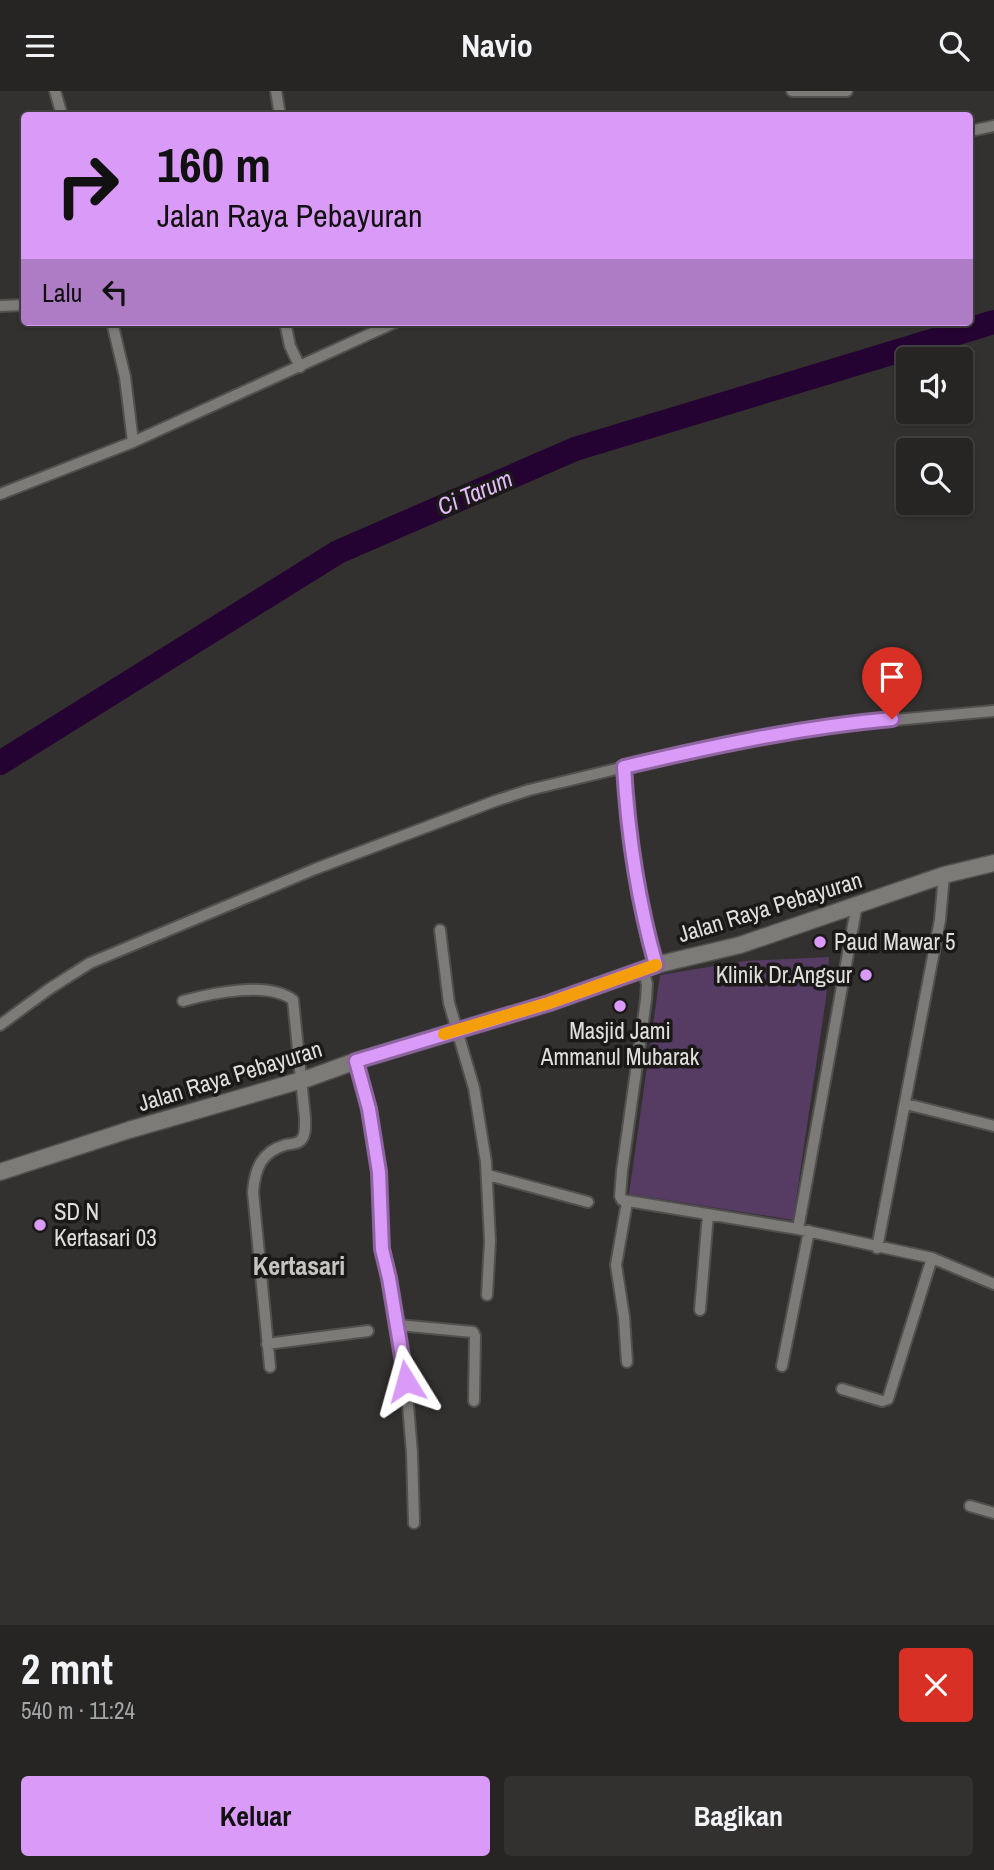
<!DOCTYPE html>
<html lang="id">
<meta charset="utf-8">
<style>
:root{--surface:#262523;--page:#323130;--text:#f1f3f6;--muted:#a4a5a6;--line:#424241;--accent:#da9af7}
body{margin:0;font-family:"Archivo Narrow",sans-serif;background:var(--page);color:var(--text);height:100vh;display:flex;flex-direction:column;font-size:26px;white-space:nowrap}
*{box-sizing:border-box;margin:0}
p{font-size:23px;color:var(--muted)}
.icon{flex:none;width:38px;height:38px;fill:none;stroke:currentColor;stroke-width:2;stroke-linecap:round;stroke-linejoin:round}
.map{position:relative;height:1534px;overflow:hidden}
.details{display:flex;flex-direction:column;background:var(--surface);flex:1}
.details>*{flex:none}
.hud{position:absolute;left:21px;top:21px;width:952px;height:214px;border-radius:7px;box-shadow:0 2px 5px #0004,0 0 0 2px var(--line);background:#da9af7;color:#111;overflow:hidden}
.fabs{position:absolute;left:896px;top:256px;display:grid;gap:14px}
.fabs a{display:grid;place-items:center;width:77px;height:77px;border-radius:7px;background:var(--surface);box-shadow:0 2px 5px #0004,0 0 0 2px var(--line);font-size:35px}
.pin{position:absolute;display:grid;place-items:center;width:60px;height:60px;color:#fff;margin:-72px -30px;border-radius:50% 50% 50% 0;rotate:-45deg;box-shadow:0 0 7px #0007}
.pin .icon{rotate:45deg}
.me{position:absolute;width:77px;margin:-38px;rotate:352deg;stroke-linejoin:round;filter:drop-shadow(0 0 5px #0008)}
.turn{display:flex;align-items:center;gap:24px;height:147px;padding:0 21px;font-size:32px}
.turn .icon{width:91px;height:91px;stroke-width:2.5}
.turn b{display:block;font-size:49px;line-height:60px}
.then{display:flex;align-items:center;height:66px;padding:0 21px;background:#0003;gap:14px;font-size:26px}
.round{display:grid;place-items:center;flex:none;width:74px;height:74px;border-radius:7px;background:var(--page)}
.head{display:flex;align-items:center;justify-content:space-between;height:119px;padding:0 21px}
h1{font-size:42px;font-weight:700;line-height:52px}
.action{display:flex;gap:14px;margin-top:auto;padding:14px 21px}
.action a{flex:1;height:80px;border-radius:7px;background:var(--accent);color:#111;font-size:28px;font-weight:700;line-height:80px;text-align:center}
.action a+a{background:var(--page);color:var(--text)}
header{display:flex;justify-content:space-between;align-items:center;height:91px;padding:0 21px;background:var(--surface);font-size:32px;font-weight:700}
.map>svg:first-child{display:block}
</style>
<header><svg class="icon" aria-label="menu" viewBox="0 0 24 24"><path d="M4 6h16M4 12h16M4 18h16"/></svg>Navio<svg class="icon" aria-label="search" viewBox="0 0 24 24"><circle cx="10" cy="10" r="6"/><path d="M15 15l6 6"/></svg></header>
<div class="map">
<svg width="994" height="1534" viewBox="0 0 994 1534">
<rect width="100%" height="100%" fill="#33312f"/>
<path fill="#563b63" d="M829 866 826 907 793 1129 629 1103 660 884 745 870Z"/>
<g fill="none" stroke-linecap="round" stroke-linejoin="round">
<path stroke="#240231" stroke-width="24" d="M0 672 338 461 575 358 994 231"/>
<g stroke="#51504f" stroke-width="14">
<path id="minor" d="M55 0 62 24
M276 0 280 24
M792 0H847
M970 40 994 35
M0 215 24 214
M112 231 125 286 133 351
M285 231 290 255 300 276
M0 403 133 351 396 231
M624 676C627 744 637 808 656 874
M440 839 449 912 474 997 486 1071 490 1150 487 1204
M643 878 647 893 646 909 622 1080 620 1105 622 1109 798 1138 932 1167 994 1193
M183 910C212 902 268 890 293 909L305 1027C305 1034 306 1044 301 1049 298 1053 290 1053 285 1054 261 1061 255 1078 253 1101L270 1276
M0 934 49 898 90 872 315 778 495 710 529 699 712 655 807 637 994 620
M356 970 369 1018 379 1081 382 1158 389 1187 406 1290 412 1362 414 1432
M906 1013 994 1035
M488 1084 588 1111
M798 1138 857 813
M877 1157 940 829 944 784
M700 1219 708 1123
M398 1234 473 1241 475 1245 474 1310
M267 1253 368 1240
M627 1271 624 1226 616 1174 627 1111
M782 1275 809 1140
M842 1298 882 1310 888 1308 932 1167
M970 1415 994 1422"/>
</g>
<g stroke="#51504f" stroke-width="19">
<path id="secondary" d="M0 1081 129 1039 309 987 356 970 549 912 656 874 740 854 944 784 994 772"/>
</g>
<use href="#minor" stroke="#7c7b78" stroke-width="10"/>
<use href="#secondary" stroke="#7c7b78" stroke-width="16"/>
</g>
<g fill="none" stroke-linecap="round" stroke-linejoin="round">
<g stroke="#8e64a1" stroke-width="18">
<path id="route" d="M406 1290 389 1187 382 1158 379 1081 369 1018 356 970 549 912 656 874C637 807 628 745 624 676 713 655 801 636 892 628"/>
</g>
<use href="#route" stroke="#da9af7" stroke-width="12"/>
<path stroke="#f59e0b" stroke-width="12" d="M444 943 549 912 656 874"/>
</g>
<g fill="#da9af7" stroke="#1a1918" stroke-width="2.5">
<circle cx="820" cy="851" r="7"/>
<circle cx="866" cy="884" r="7"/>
<circle cx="620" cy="915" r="7"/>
<circle cx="40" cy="1134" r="7"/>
</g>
<g text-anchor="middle" stroke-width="7" stroke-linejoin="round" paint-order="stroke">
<g font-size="23" fill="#e0dfde" stroke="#1a1918">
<text transform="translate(770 816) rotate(-17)" y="8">Jalan Raya Pebayuran</text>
<text transform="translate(230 985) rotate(-17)" y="8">Jalan Raya Pebayuran</text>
</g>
<g font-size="23" fill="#e0dfde" stroke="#1a1918" text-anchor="start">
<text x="834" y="859">Paud Mawar 5</text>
<text x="852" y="892" text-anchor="end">Klinik Dr.Angsur</text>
<text x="620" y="948" text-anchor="middle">Masjid Jami<tspan x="620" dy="26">Ammanul Mubarak</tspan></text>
<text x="54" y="1129">SD N<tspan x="54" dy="26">Kertasari 03</tspan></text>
</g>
<g font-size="24" font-style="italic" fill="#e5baf9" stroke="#1a1918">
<text transform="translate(475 402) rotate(-23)" y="8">Ci Tarum</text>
</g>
<g font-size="26" font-weight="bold" fill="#c5c4c1" stroke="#1a1918">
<text x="299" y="1184">Kertasari</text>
</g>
</g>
</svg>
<div class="fabs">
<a><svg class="icon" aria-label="sound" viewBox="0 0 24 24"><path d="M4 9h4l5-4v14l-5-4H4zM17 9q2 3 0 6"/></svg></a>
<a><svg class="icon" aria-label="search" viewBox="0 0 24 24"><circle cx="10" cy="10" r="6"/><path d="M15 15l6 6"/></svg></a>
</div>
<div class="pin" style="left:892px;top:628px;background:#d93025"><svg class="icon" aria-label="arrive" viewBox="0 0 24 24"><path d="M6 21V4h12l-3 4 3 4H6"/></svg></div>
<svg class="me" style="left:406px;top:1290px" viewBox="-20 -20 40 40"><path d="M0-17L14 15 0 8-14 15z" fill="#da9af7" stroke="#fff" stroke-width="4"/></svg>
<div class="hud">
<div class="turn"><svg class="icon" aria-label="right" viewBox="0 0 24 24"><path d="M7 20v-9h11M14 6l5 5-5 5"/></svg><div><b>160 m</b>Jalan Raya Pebayuran</div></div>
<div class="then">Lalu<svg class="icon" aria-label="left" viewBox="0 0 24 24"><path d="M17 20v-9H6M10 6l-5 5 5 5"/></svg></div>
</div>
</div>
<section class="details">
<div class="head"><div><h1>2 mnt</h1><p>540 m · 11:24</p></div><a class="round" style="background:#d93025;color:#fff"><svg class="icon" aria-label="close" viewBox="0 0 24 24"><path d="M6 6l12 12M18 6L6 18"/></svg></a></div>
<div class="action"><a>Keluar</a><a>Bagikan</a></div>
</section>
